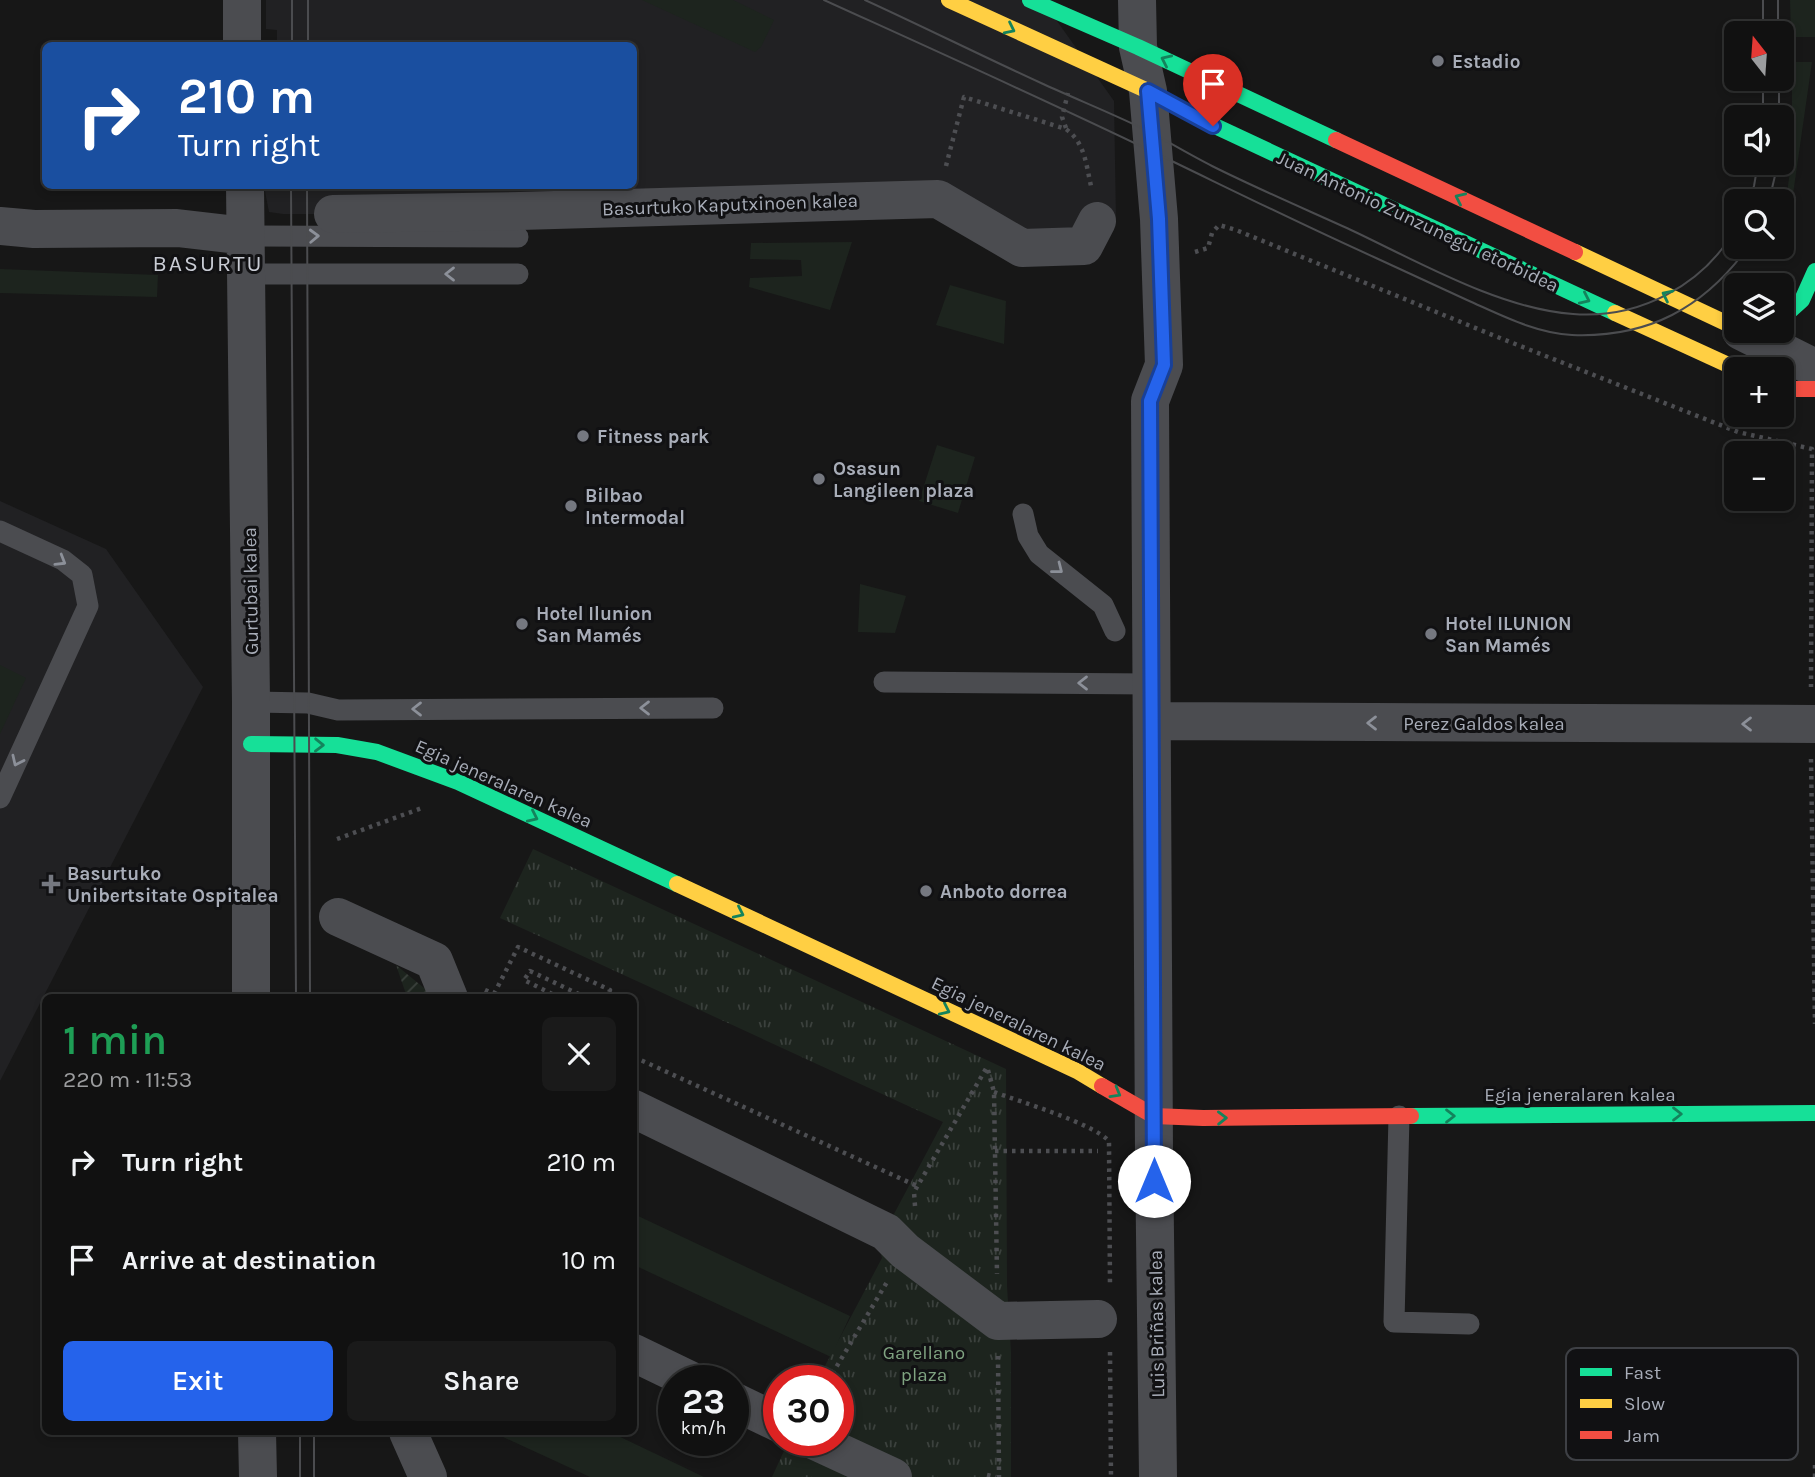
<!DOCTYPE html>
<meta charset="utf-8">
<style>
:root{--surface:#111;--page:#1a1a1a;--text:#f1f3f6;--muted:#9c9d9f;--line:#303131;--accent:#2563eb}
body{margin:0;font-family:Karla,sans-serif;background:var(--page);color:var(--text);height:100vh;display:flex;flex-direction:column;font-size:26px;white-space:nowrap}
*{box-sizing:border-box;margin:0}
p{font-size:23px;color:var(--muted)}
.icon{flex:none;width:38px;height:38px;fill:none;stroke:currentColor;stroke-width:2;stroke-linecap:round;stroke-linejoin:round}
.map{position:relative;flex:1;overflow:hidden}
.drawer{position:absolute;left:42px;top:994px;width:595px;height:441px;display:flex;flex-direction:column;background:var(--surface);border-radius:10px;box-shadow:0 4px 10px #0003,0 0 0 2px var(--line)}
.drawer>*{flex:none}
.hud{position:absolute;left:42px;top:42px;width:595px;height:147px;border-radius:10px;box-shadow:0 4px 10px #0003,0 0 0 2px var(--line);background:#1a4fa0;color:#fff;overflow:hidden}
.needle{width:46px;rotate:343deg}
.controls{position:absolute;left:1724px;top:21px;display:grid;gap:14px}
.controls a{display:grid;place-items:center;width:70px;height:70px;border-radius:10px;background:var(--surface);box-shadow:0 4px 10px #0003,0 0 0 2px var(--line);font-size:35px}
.speed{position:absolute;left:658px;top:1365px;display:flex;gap:14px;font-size:35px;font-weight:700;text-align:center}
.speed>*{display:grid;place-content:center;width:91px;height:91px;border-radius:50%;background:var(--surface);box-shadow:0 4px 10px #0003,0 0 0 2px var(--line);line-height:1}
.speed small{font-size:18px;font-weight:400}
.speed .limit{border:10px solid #d22;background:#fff;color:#111}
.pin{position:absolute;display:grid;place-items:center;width:60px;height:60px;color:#fff;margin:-72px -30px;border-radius:50% 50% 50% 0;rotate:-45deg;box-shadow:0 0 7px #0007}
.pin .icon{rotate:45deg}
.me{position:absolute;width:77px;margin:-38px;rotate:0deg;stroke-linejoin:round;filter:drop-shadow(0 0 5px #0008)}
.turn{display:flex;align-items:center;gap:24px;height:147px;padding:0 21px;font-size:32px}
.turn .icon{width:91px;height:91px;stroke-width:2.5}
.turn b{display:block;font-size:49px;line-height:60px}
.round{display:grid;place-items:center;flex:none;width:74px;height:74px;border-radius:10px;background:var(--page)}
.headline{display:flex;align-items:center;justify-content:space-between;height:119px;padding:0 21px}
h1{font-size:42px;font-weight:600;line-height:52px;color:#1e9e55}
.cta{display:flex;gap:14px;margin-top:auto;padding:14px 21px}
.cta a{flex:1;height:80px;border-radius:10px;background:var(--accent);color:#fff;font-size:28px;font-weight:600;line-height:80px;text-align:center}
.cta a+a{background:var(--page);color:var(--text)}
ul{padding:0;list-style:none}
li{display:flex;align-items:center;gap:21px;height:98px;padding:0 21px}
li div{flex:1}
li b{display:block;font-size:26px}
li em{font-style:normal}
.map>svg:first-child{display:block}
</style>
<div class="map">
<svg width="1815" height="1477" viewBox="0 0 1815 1477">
<defs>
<pattern id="park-tufts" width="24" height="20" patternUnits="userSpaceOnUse" patternTransform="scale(1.75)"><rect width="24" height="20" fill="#1d241e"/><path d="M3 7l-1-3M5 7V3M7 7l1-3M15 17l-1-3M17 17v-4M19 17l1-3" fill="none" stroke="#3b413d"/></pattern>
<pattern id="garden-furrows" width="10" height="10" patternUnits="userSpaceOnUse" patternTransform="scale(1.75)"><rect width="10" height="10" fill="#1d241e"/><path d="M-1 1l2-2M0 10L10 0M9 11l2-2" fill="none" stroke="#3b413d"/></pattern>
</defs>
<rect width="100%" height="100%" fill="#171717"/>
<path fill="#212123" d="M266 0H1042L1114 101 1116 220 1084 246 963 214H283L269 212 264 186H634V46L277 45V30L266 29Z
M0 501 106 549 203 687 0 1081Z"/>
<path fill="#1d241e" d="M642 0H733L774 20 761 47 755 52Z
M1790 0H1815V37H1791Z
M1792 62H1812L1784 257H1756L1762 247H1782V209L1786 201 1792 155Z
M852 242 830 310 749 287 750 278 802 276 801 260 750 259 751 243Z
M0 269 158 275 157 297 0 293Z
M950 285 1006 301 1004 344 936 325Z
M937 445 975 457 958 513 919 501Z
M860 584 906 596 895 633 858 632Z
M0 665 26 678 0 734Z
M634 1214 850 1316 831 1357 634 1265Z
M492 1432H610L704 1477H590Z"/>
<path fill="url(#park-tufts)" d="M533 849 1006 1069 1007 1286 1011 1353V1477H772L789 1440H838V1381H817L882 1258 878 1244 943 1122 500 918Z"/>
<path fill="url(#garden-furrows)" d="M396 965 435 997H407Z"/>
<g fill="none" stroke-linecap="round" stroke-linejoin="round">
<path stroke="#4d4e52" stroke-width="4.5" stroke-dasharray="3.5 5" stroke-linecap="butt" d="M1066 128 1062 117 1068 93
M946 166 964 97 1066 129C1085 143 1086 164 1091 186
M1195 252 1208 248 1212 233 1219 225 1236 230 1495 336 1738 432 1812 449 1811 687
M1811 759 1815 1024
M337 839 422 808
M485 990 503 998
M494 994 518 947 610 990 607 998
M560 998 524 980 530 971 587 998
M634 1057 917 1186
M988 1070 994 1092 997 1274
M994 1092C1021 1102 1092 1123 1109 1141L1110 1287
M995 1151H1098
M915 1206 914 1192 987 1067
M1110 1352 1111 1477
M998 1356 999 1477
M828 1381 887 1282
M987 1475 996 1477
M1815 1477V1465"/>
<path stroke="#4b4c50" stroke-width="21" d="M246 236 518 237
M246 274H518
M1023 514 1028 536 1039 554 1103 605 1115 631
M0 531 63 560 82 575 88 606 0 798
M884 682 1152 684
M251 702 308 703 338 710 713 708
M1399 1116 1394 1322 1469 1324"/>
<path stroke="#4b4c50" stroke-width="38" d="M242 0V46
M1137 0 1138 47 1148 91 1159 219 1164 365 1150 401 1154 1153 1158 1477
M245 186 251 702V998
M333 214 520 211 938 199 1022 248 1084 246 1097 221
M0 226 34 229 177 228 246 236
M1741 331 1815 368
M1153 721 1815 724
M338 917 434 961 449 998
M634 1109 886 1232 905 1251 998 1321 1098 1319
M634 1353 692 1381
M733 1401 779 1423
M257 1432 258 1477
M408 1432 428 1477
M813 1440 893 1477"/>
<path stroke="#16e098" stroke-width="16" d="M1030 0 1138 47 1336 140
M1200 119 1615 313
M1782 318 1802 300 1815 271
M251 744 337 745 377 752 458 782 677 884
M1411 1116 1815 1113"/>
<path stroke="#ffcf43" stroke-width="16" d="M949 0 1148 91 1200 119
M1575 252 1728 324 1736 325
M1615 313 1737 369
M677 884 1077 1071 1102 1086"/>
<path stroke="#f24e42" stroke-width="16" d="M1336 140 1575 252
M1782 385 1792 389H1815
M1102 1086 1154 1116 1203 1118 1411 1116"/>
<path stroke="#4b4c4f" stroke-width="2" d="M824 0C934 50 1043 99 1151 151 1226 187 1300 224 1376 258 1406 272 1437 286 1467 300 1501 315 1535 333 1572 335 1648 338 1704 308 1748 247
M865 0C924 27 982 56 1041 83 1078 100 1116 115 1152 133 1172 144 1192 156 1212 166 1258 189 1305 209 1351 230 1417 261 1500 309 1573 314 1639 319 1703 286 1736 228
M1763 0V33
M1778 0V33
M292 46V0
M308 46V0
M1779 79V117
M1763 117V79
M291 186 296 998
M307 186 310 998
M1748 201 1754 186 1758 163
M1769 201 1778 163
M300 1432V1477
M314 1432V1477"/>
</g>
<defs><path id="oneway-chevron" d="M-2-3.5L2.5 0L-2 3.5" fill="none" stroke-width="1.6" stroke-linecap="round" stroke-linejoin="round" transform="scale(1.75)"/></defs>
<g stroke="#14835c">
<use href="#oneway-chevron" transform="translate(1010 29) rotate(26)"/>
<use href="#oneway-chevron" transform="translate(1166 60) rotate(-155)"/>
<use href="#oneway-chevron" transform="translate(1460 198) rotate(-155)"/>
<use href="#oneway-chevron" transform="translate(1667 295) rotate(-154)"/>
<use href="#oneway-chevron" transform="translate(1585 299) rotate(25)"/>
<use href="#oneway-chevron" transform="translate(319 745) rotate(1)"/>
<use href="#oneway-chevron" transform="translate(533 817) rotate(25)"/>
<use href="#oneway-chevron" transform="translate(739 913) rotate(25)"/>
<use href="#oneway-chevron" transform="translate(945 1010) rotate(25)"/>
<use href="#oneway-chevron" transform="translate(1116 1093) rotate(30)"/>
<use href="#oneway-chevron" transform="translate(1677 1114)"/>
<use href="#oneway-chevron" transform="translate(1450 1116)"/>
<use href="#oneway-chevron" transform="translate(1222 1118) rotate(-1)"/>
</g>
<g stroke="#8c9099">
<use href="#oneway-chevron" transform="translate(314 236) rotate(-2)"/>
<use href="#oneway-chevron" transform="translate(450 274) rotate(180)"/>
<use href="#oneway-chevron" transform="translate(61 561) rotate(31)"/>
<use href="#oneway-chevron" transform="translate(1058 569) rotate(38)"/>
<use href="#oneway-chevron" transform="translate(1083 683) rotate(-180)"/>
<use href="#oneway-chevron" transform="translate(645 708) rotate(180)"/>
<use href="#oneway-chevron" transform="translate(417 709) rotate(180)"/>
<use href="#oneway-chevron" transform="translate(1372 723) rotate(-180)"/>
<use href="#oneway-chevron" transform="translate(1747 724) rotate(-180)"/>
<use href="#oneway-chevron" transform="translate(17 761) rotate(115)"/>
</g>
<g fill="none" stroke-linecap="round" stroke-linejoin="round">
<g stroke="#184099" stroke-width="18">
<path id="route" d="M1154 1181 1150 401 1164 365 1159 219 1148 91 1213 126"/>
</g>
<use href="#route" stroke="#2563eb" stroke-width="12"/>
</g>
<g fill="#757880" stroke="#111113" stroke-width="2.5">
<circle cx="1438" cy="61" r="7"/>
<circle cx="583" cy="436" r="7"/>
<circle cx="819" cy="479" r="7"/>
<circle cx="571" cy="506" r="7"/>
<circle cx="522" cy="624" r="7"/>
<circle cx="1431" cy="634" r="7"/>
<path d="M47.5 873.5h7v7h7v7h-7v7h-7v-7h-7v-7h7z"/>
<circle cx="926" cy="891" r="7"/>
</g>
<g text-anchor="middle" stroke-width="6" stroke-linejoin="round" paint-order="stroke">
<g font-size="19" font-weight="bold" fill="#a8adb8" stroke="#111113" text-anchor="start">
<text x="1452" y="68">Estadio</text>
<text x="597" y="443">Fitness park</text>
<text x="833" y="475">Osasun<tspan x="833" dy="22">Langileen plaza</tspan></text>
<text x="585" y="502">Bilbao<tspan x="585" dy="22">Intermodal</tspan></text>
<text x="536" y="620">Hotel Ilunion<tspan x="536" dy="22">San Mamés</tspan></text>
<text x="1445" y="630">Hotel ILUNION<tspan x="1445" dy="22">San Mamés</tspan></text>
<text x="67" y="880">Basurtuko<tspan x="67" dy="22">Unibertsitate Ospitalea</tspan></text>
<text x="940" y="898">Anboto dorrea</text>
</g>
<g font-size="19" fill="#a8adb8" stroke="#111113">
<text transform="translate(730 204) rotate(-2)" y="7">Basurtuko Kaputxinoen kalea</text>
<text transform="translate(1418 221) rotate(25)" y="7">Juan Antonio Zunzunegui etorbidea</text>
<text transform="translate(250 591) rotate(-91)" y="7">Gurtubai kalea</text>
<text x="1484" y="730">Perez Galdos kalea</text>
<text transform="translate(504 783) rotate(24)" y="7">Egia jeneralaren kalea</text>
<text transform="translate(1019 1023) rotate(26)" y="7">Egia jeneralaren kalea</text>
<text x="1580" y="1101">Egia jeneralaren kalea</text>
<text transform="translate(1156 1324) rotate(-91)" y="7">Luis Briñas kalea</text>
</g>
<g font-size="19" fill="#7fa381" stroke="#111113">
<text x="924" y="1359">Garellano<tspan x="924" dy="22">plaza</tspan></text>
</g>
<g font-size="23" letter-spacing="2" fill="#c9ccd4" stroke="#111113">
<text x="208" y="271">BASURTU</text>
</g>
</g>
<rect x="1566" y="1348" width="232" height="112" rx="10" fill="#111113" stroke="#3e4045" stroke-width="2"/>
<rect x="1580" y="1368" width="32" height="8" fill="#16e098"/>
<rect x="1580" y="1399" width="32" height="9" fill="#ffcf43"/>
<rect x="1580" y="1431" width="32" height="8" fill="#f24e42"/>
<g font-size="19" fill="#a8adb8">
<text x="1624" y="1379">Fast</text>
<text x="1624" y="1410">Slow</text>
<text x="1624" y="1442">Jam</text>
</g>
</svg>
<div class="controls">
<a><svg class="needle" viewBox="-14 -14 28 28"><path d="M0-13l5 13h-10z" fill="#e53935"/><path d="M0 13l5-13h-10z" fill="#9c9d9f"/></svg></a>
<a><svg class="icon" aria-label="sound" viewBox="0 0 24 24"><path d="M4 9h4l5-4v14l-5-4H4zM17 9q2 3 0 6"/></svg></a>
<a><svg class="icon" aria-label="search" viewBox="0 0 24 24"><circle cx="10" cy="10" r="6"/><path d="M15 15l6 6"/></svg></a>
<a><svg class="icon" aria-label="layers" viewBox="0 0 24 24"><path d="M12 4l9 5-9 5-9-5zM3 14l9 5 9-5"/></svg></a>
<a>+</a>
<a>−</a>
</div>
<div class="speed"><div>23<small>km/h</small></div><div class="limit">30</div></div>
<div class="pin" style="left:1213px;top:126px;background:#d93025"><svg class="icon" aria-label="arrive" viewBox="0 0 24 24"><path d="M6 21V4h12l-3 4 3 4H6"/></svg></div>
<svg class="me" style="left:1154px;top:1181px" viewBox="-20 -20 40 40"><circle r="19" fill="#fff"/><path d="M0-13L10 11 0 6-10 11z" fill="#2563eb"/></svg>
<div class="hud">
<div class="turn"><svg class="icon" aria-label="right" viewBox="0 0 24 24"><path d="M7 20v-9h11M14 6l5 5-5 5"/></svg><div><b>210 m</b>Turn right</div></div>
</div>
<section class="drawer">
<div class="headline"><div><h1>1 min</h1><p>220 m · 11:53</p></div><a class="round"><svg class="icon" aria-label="close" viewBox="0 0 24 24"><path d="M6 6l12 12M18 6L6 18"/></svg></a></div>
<ul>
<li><svg class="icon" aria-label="right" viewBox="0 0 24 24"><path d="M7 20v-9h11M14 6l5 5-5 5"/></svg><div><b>Turn right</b></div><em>210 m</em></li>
<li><svg class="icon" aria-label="arrive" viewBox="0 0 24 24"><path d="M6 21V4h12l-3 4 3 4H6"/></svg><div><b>Arrive at destination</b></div><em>10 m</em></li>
</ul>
<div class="cta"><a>Exit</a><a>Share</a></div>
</section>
</div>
